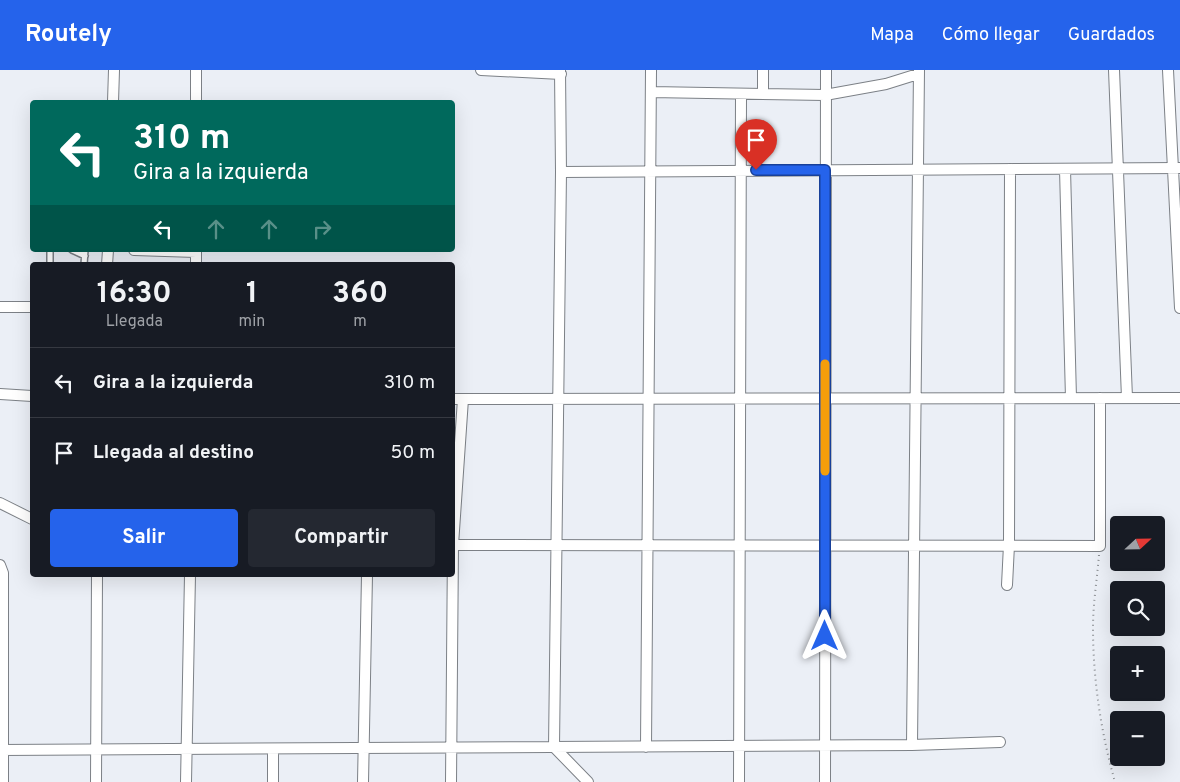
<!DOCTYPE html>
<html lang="es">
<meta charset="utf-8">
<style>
:root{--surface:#171b24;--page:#242831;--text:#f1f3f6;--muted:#9ea1a6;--line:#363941;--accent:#2563eb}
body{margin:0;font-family:Overpass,sans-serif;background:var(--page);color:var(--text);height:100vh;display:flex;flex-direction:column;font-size:19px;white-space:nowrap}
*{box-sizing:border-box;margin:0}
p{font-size:16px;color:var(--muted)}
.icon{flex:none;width:28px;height:28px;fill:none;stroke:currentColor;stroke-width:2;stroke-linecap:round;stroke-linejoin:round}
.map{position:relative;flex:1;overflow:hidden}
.drawer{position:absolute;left:30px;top:192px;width:425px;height:315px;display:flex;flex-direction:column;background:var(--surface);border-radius:5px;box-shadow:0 5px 20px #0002}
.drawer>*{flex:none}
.top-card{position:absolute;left:30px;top:30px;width:425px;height:152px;border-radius:5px;box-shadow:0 5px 20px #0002;background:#00695c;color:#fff;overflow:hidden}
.needle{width:32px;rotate:68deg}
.fabs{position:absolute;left:1110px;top:446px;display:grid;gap:10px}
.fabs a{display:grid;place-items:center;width:55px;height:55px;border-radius:5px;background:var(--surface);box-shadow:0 5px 20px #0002;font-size:25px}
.pin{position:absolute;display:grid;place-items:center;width:42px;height:42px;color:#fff;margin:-51px -21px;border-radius:50% 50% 50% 0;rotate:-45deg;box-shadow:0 0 5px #0007}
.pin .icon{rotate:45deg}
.me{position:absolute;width:55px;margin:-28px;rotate:0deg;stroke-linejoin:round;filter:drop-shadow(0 0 4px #0008)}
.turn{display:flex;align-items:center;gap:18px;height:105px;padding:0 20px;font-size:22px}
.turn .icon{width:65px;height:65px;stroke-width:2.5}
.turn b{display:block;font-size:35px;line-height:42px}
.lanes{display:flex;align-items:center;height:48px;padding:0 20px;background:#0003;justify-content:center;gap:25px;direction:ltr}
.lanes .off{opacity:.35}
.eta{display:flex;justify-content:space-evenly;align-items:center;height:85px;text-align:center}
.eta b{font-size:30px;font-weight:700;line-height:35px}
.button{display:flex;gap:10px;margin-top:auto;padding:10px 20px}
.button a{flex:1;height:58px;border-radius:5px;background:var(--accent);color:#fff;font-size:20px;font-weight:700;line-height:58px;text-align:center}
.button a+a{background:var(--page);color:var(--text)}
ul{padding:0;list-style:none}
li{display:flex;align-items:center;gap:15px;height:70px;padding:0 20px;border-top:1px solid var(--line)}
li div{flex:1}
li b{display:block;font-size:19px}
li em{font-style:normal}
header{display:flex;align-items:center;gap:30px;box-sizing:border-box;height:70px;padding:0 25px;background:var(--accent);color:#fff}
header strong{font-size:24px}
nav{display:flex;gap:28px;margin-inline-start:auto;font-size:18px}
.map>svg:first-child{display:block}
</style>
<header>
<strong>Routely</strong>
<nav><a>Mapa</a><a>Cómo llegar</a><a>Guardados</a></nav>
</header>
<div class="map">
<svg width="1180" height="712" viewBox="0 0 1180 712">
<rect width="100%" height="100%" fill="#ebeff6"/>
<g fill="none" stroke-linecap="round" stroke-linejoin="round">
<g stroke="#7c8086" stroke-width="8">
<path id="service" d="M72 180 85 186
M50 195V180
M84 195 85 180"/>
</g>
<g stroke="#7c8086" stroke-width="12">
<path id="minor" d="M196 0V32
M481 0 561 4
M560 0 561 102 554 677 588 712
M1114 0 1127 328
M1168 0 1180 238
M651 22 825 25 886 14 918 4
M763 24V0
M113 32 114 0
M1065 99 1071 328
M561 102 1180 98
M134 180 196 182
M107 195 108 180
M196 195V180
M0 237H32
M0 324 32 326
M452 329 1180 328
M0 433 32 449
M452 475 1100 476V328
M0 495 3 503V712
M1007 515 1009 475 1010 99
M912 675 919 0
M646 677 651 0
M273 679V712
M0 680 912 675 1000 672
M96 712 97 505
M186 712 190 505
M363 712 367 505
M451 712 453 475 463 329
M739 712 741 24
M825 712 826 0"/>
</g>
<path stroke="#8a8d91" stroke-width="2" stroke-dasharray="1 4" stroke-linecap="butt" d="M1099 485C1097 509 1093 534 1093 558 1093 609 1101 663 1115 712"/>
<use href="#service" stroke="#fff" stroke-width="5"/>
<use href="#minor" stroke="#fff" stroke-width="10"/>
</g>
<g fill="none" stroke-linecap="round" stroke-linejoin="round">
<g stroke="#184099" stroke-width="12">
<path id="route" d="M756 100H825V566"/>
</g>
<use href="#route" stroke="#2563eb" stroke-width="9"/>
<path stroke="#f59e0b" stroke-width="9" d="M825 294V401"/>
</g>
</svg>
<div class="fabs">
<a><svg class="needle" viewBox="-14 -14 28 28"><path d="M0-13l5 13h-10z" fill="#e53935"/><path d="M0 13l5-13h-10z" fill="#9ea1a6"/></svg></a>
<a><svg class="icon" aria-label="search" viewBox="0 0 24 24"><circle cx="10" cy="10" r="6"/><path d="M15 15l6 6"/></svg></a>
<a>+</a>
<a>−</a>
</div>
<div class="pin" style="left:756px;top:100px;background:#d93025"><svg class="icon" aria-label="arrive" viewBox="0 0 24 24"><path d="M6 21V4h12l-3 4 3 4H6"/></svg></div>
<svg class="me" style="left:825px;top:566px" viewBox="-20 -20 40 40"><path d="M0-17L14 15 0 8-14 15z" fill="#2563eb" stroke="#fff" stroke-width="4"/></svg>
<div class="top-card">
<div class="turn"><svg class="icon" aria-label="left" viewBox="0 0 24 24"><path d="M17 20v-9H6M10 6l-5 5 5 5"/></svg><div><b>310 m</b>Gira a la izquierda</div></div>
<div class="lanes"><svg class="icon" aria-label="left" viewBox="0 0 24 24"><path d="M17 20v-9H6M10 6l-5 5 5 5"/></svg><svg class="icon off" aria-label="ahead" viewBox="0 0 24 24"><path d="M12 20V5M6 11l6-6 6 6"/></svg><svg class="icon off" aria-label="ahead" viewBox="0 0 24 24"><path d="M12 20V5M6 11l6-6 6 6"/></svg><svg class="icon off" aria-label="right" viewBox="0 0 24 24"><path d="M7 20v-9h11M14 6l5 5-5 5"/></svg></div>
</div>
<section class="drawer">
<div class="eta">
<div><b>16:30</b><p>Llegada</p></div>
<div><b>1</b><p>min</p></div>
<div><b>360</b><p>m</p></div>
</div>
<ul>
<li><svg class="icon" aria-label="left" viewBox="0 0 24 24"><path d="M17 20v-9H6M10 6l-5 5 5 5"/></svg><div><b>Gira a la izquierda</b></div><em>310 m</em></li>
<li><svg class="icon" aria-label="arrive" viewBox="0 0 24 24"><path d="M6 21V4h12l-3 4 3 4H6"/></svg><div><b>Llegada al destino</b></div><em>50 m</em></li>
</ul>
<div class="button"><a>Salir</a><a>Compartir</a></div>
</section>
</div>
